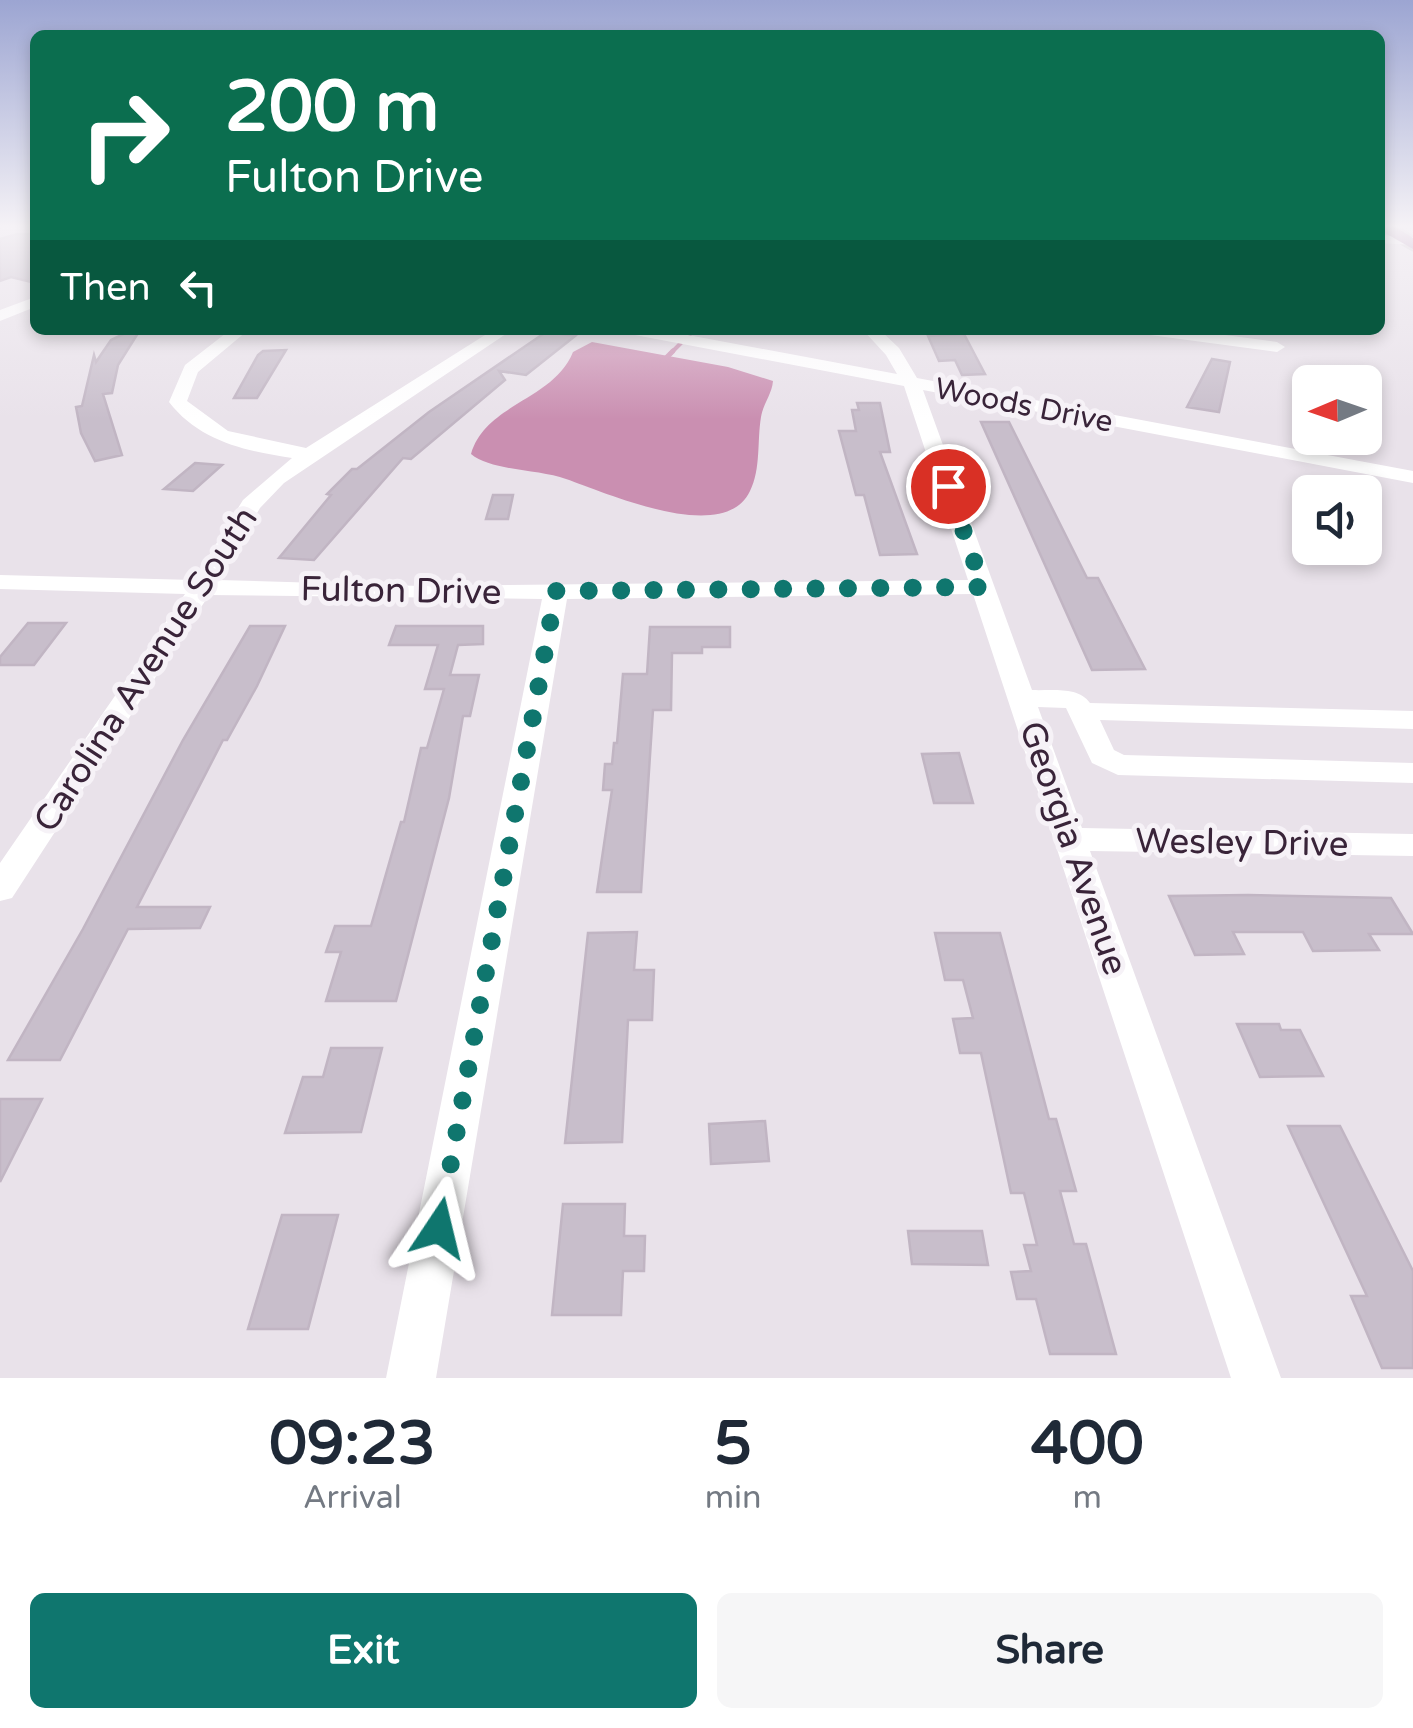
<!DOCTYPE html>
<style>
:root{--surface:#fff;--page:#f6f6f7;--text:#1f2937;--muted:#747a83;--accent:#0f766e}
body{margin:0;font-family:"Varela Round",sans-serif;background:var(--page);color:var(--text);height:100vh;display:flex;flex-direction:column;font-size:38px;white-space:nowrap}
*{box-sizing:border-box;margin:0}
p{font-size:32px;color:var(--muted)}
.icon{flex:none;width:55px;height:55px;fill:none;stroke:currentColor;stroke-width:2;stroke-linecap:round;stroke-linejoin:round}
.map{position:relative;height:1378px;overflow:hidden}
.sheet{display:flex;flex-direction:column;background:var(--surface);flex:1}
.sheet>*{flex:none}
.guide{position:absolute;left:30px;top:30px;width:1355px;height:305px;border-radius:15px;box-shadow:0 5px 15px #0003;background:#0b6e4f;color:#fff;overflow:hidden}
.needle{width:65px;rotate:268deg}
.buttons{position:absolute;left:1292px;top:365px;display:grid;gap:20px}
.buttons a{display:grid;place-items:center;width:90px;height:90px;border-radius:15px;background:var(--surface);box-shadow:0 5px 15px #0003;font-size:50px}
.pin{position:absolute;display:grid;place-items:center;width:85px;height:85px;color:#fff;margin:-42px;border:5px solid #fff;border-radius:50%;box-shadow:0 2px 10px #0007}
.me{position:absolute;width:110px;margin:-55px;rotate:10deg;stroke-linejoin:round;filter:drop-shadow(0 0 8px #0008)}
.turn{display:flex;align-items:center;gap:35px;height:210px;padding:0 30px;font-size:45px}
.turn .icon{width:130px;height:130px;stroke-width:2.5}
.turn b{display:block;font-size:70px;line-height:85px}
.then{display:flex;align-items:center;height:95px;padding:0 30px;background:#0003;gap:20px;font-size:38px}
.eta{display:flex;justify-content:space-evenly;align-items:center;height:170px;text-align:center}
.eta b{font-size:60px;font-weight:700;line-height:70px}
.button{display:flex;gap:20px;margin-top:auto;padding:20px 30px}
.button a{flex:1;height:115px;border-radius:15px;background:var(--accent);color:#fff;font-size:40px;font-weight:700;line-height:115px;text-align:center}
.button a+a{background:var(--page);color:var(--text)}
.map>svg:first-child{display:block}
</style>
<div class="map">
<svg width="1413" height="1378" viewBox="0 0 1413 1378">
<rect width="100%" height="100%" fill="#e9e2ea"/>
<path fill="#ca8fb1" d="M592 342 728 367 773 381C772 394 763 404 761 417 757 441 761 469 750 491 724 546 607 493 566 479 539 469 491 471 471 454 486 403 554 400 573 352Z"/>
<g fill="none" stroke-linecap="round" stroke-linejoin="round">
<path stroke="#ca8fb1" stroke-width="4" d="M670 354 694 330"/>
<path stroke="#ca8fb1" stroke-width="5" d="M663 361 673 351"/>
</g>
<path fill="#c8becb" stroke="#c1b5c3" stroke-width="2.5" d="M17 234H35V283L11 277 0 281V239Z
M132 330H140L118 365 112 393 103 394 122 455 95 461 81 433 76 407 82 406 94 355 96 362 111 340Z
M546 332 575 336 526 375 499 371 505 380 411 459 403 458 314 560 279 558 331 495 327 494 352 469H357L429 412Z
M964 334 985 374 962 375 955 360 939 361 928 336Z
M286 350 257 398H234L258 355 263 351Z
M1212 359 1230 362 1219 412 1187 407Z
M857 403H880L890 452H880L917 554 880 555 864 495H856L839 431H856L852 410H859Z
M981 422H1009L1087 578H1098L1145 669 1092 670Z
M195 463 222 465 193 491 164 489Z
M493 495H513L508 519H486Z
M28 623H66L34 665H0V657Z
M250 626H285L257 686 227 740H223L137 907H210L200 928 128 929 60 1060H8L83 929 183 740Z
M396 626H483V644L458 645 450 675H479L470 716H463L449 798 396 1001H326L341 952H326L335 926H371L401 822H404L421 748H427L444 689H425L438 645H389Z
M650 627H730V647H702V653H672L671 710H653L641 892H597L612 790H603L605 764H612L614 743H617L623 674H647Z
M959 753 973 803H934L922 754Z
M1248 895 1391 898 1413 934H1369L1379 950 1313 951 1303 932H1233L1244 954 1195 955 1169 896Z
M637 932 634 970H654L652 1020H628L622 1142 565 1143 588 933Z
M935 933H1000L1049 1119H1056L1076 1191H1060L1074 1244H1086L1116 1354H1050L1036 1299H1017L1011 1272 1031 1271 1024 1245H1037L1024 1193H1011L981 1053H960L953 1019 973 1018 963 980H945Z
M1237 1024H1279L1281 1030H1300L1323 1076 1260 1077Z
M331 1048H382L361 1132 285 1133 303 1077H323Z
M0 1099H42L0 1182Z
M765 1121 769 1161 711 1164 709 1124Z
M1288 1126H1340L1413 1271V1368H1382L1351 1296H1367Z
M563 1204H625L624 1236H645L644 1271H623L621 1315H552Z
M282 1215H338L308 1329H248Z
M908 1231H982L988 1265 912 1264Z"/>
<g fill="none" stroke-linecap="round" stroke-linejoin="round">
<g stroke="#c4bdc4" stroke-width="5">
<path id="major" d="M1380 226H1394L1413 238V249L1380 230Z"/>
</g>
<path fill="#fff" fill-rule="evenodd" d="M0 226H35V230H3Z
M1380 235 1413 237V245L1380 243Z
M35 297V307L0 321V310Z
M230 330 247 331 198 372 187 401 228 431 306 448 493 330H512L284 483 260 508 218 580 421 586 968 580 904 386 635 335 627 330H661L897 374 886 355 863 330H880L899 348 917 378 1413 471V483L923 390 1032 690C1051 691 1078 686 1090 703L1413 711V729L1100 720 1114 750 1124 755 1413 763V783L1118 775 1092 763 1066 708 1038 707 1082 828 1413 834V856L1090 851 1281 1378H1231L973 594 567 599 436 1378H386L542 599 209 595 12 898 0 901V863L185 594 0 589V575L194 580 243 500 292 458C245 451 199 441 169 402L185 365Z
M1142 330H1187L1277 342 1285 347 1277 352 1150 335Z"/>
<use href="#major" fill="#9b6b9b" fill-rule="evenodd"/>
</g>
<linearGradient id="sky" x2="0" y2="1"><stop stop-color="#9ca5d2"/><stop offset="0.54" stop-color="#f5f2f6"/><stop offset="1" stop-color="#f5f2f6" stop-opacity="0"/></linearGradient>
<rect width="1413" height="419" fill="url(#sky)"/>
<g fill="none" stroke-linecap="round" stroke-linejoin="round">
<path stroke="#0f766e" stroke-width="18" stroke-dasharray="0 32.4" d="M439 1228 556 591 983 587 948 486"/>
</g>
<g text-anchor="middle" stroke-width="10" stroke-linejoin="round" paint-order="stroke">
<g font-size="30" fill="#392439" stroke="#f6f2f7">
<text transform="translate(1024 405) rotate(11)" y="10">Woods Drive</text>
</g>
<g font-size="35" fill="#392439" stroke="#f6f2f7">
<text transform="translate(401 590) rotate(1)" y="12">Fulton Drive</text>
<text transform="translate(145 669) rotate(-57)" y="12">Carolina Avenue South</text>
<text transform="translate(1242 842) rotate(1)" y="12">Wesley Drive</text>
<text transform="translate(1074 848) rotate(71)" y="12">Georgia Avenue</text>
</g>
</g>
</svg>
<div class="buttons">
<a><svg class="needle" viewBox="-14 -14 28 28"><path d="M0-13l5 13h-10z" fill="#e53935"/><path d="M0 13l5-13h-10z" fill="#747a83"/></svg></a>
<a><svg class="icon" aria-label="sound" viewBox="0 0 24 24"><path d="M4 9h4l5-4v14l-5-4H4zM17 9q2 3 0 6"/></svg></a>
</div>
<div class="pin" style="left:948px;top:486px;background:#d93025"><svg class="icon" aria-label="arrive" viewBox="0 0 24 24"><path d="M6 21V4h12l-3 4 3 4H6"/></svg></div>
<svg class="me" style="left:439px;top:1228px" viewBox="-20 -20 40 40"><path d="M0-17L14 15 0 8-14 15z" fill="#0f766e" stroke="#fff" stroke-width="4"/></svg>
<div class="guide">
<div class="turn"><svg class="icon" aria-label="right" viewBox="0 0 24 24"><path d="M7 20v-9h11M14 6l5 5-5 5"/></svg><div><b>200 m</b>Fulton Drive</div></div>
<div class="then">Then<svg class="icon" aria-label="left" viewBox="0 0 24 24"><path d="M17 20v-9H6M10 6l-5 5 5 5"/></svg></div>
</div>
</div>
<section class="sheet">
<div class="eta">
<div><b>09:23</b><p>Arrival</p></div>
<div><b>5</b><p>min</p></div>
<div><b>400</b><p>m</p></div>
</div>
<div class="button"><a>Exit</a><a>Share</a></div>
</section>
